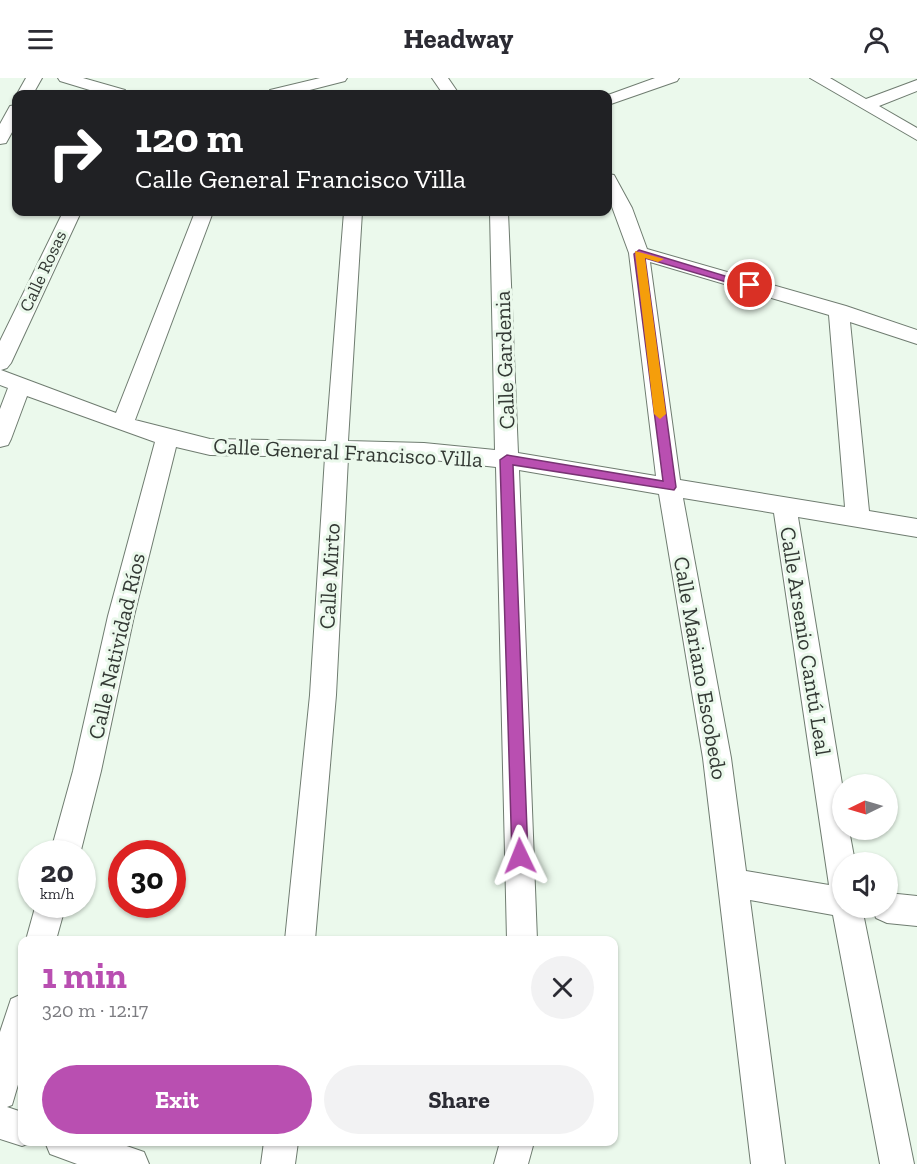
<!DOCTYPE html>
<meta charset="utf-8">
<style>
:root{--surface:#fff;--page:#f2f2f3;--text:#2b2b33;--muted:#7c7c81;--accent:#b94fb1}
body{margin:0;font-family:"Zilla Slab",serif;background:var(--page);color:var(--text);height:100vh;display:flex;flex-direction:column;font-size:22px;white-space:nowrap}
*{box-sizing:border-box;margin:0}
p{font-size:20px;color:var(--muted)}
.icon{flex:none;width:33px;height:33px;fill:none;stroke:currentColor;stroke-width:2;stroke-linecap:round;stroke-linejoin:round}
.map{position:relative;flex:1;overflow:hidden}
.sheet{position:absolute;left:18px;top:858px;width:600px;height:210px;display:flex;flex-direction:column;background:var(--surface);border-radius:12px;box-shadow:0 2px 4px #0004}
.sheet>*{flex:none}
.hud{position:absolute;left:12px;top:12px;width:600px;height:126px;border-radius:12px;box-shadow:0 2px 4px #0004;background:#202124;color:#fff;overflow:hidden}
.needle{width:39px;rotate:265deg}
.fabs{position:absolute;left:832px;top:696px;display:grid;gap:12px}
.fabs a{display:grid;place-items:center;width:66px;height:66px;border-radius:50%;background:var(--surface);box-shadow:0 2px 4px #0004;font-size:30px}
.speed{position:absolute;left:18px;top:762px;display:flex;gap:12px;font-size:30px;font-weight:700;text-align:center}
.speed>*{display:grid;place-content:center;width:78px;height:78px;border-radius:50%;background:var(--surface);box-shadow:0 2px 4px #0004;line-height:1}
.speed small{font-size:15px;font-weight:400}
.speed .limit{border:9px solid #d22;background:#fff;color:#111}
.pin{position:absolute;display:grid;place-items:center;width:51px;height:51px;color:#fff;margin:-26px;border:3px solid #fff;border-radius:50%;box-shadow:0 2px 6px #0007}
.me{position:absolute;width:66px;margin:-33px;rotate:358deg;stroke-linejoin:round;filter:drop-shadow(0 0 4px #0008)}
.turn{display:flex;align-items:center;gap:21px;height:126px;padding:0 24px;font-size:27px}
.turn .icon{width:78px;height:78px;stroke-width:2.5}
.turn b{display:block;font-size:42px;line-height:51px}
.round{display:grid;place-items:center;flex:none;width:63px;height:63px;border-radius:32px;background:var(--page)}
.summary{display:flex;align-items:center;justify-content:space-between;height:102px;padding:0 24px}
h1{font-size:36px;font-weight:700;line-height:45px;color:var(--accent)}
.button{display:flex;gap:12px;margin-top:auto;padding:12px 24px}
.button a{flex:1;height:69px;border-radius:36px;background:var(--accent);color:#fff;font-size:24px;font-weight:700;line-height:69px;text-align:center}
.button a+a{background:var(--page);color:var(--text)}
header{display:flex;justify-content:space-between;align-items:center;height:78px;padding:0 24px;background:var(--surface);font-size:27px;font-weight:700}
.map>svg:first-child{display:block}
</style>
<header><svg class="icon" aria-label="menu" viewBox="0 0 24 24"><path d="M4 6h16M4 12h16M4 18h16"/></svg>Headway<svg class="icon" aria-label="person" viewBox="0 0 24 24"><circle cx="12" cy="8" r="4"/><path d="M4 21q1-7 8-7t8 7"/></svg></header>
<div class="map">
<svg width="917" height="1086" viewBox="0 0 917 1086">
<rect width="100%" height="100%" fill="#ebf9ec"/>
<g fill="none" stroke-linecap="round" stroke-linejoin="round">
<g stroke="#6f7c70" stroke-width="2">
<path id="minor" d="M26 0H42L33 16H17Z
M58 0H83L125 12 127 16H103L60 3Z
M320 0H347L345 3 294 16H268L270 12Z
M432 0H448L459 16H443Z
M655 0H679L677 3 608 27V17Z
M810 0H830L866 21 917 2V13L879 28 917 50V62Z
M16 27V47L6 65 0 66V46L10 28Z
M608 96 614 97 632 130 647 171 846 228 917 252V266L850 244 869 433 917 441V459L798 439 843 712V752H849L855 784H843V830H862L914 1086H880L833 837 750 822 785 1086H751L703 680 659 416 519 392 537 862H507L496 389 424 381 348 380 336 617 315 862H285L310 617 325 379 210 377 176 369 134 538 101 693 80 776H50L73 693 108 538 155 364 27 318 11 361 8 367 0 369V331L8 310 0 307V263L63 134H81L11 285 7 290 1 292 116 335 195 134H213L135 342 210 361 326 363 344 134H362L348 363 424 365 495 372 490 134H508L518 375 656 398 629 175 608 118ZM650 184 829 237 845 429 680 402ZM683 420 774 435 829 807 746 793 731 680Z
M888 815 917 818V848L887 845 876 840 872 830H888Z
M36 826H66L56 862H26Z
M22 916V993L12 1027 7 1029 22 1034V1064H33L22 1068 0 1061V954L11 921Z
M45 1064H115L144 1074 149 1086H77L50 1076Z
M264 1064H298L295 1086H261Z
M500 1064H534L528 1086H494Z"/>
</g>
<use href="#minor" fill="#fff" fill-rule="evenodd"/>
</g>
<path fill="#b94fb1" stroke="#783373" stroke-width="1.5" d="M639 172 755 207 750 211 645 180 676 409 674 412 513 387 528 778 525 784 520 786 514 784 512 778 500 382 507 377 663 403 634 176Z"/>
<path fill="#f59e0b" d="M635 173 664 181 658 184 645 180 666 336 660 341 654 336Z"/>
<g text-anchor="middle" stroke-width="6" stroke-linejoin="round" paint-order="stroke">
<g font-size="18" fill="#333934" stroke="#ebf9ec">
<text transform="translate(43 193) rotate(-65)" y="6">Calle Rosas</text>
</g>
<g font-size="22" fill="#333934" stroke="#ebf9ec">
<text transform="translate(504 282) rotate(-92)" y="8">Calle Gardenia</text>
<text transform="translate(348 374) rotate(3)" y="8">Calle General Francisco Villa</text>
<text transform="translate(329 498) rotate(-87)" y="8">Calle Mirto</text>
<text transform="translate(806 563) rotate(81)" y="8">Calle Arsenio Cantú Leal</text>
<text transform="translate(116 568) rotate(-77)" y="8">Calle Natividad Ríos</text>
<text transform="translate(701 590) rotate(80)" y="8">Calle Mariano Escobedo</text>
</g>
</g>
</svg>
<div class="fabs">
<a><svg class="needle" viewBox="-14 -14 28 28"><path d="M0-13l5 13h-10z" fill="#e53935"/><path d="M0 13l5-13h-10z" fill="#7c7c81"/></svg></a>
<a><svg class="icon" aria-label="sound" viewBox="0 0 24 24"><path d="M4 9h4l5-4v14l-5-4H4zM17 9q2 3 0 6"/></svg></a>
</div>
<div class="speed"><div>20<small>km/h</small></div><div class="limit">30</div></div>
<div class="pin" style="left:750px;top:207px;background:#d93025"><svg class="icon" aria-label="arrive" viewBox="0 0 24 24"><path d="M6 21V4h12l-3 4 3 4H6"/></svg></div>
<svg class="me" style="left:520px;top:778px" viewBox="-20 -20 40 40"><path d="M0-17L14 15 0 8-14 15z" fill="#b94fb1" stroke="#fff" stroke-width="4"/></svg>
<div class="hud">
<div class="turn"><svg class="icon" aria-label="right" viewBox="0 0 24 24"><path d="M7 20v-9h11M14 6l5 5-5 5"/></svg><div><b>120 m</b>Calle General Francisco Villa</div></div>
</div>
<section class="sheet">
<div class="summary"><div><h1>1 min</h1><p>320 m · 12:17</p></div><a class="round"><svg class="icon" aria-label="close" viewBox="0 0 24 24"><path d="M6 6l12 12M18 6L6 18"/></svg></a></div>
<div class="button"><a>Exit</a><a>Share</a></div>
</section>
</div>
